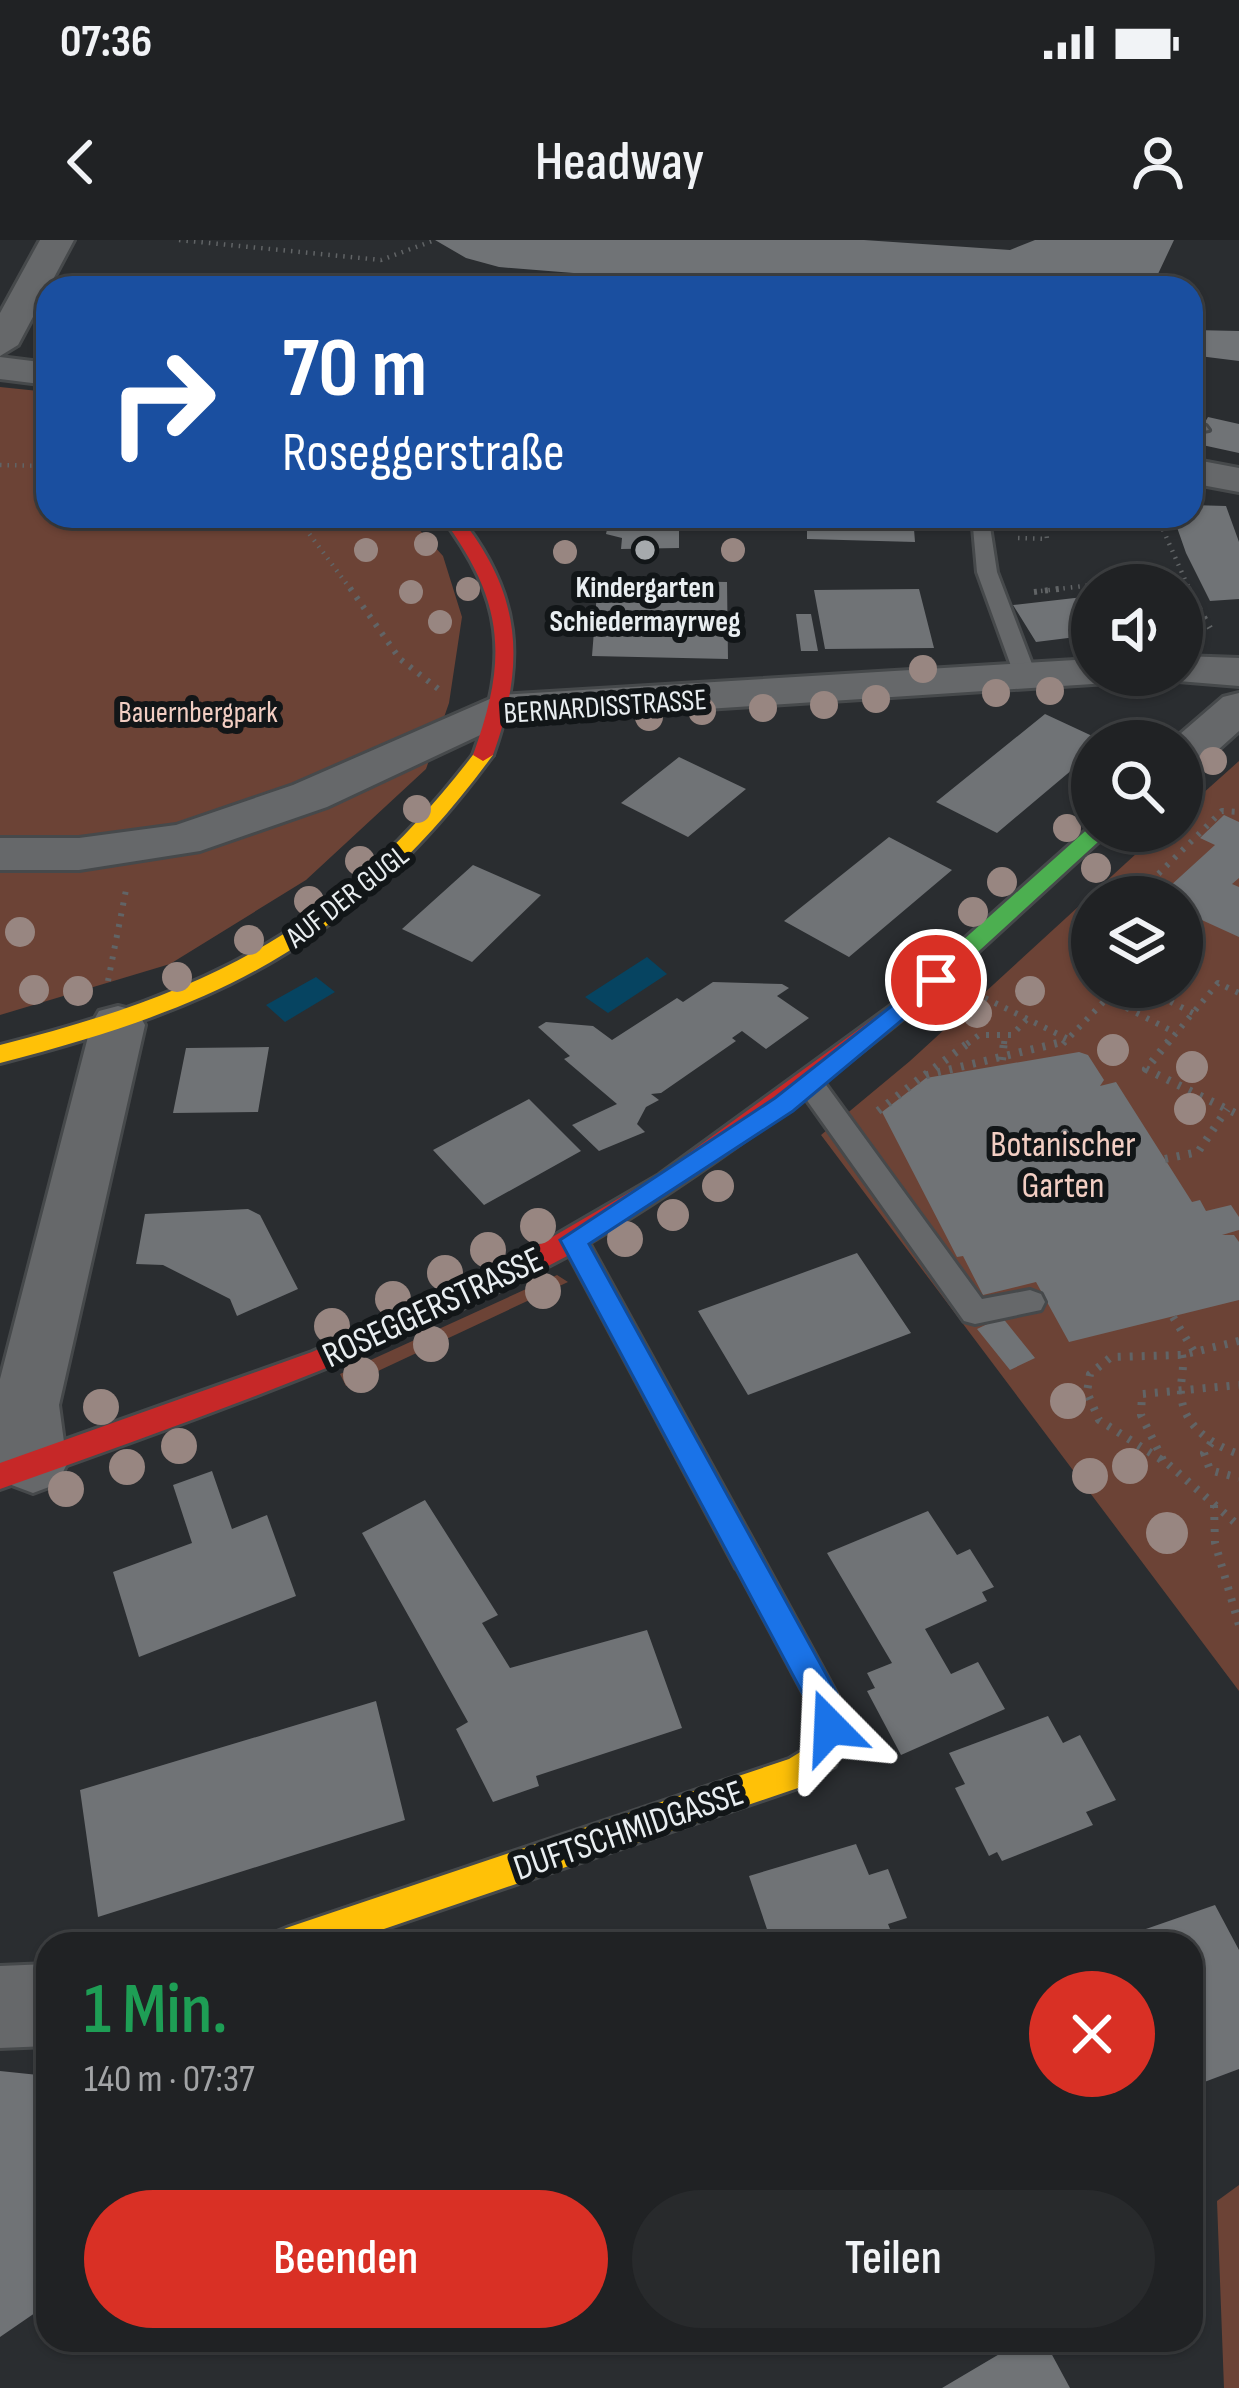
<!DOCTYPE html>
<html lang="de">
<meta charset="utf-8">
<style>
:root{--surface:#202224;--page:#282a2c;--text:#f1f3f6;--muted:#a2a4a6;--line:#3d3f41;--accent:#d93025}
body{margin:0;font-family:"Sofia Sans Condensed",sans-serif;background:var(--page);color:var(--text);height:100vh;display:flex;flex-direction:column;font-size:45px;white-space:nowrap}
*{box-sizing:border-box;margin:0}
p{font-size:39px;color:var(--muted)}
.icon{flex:none;width:66px;height:66px;fill:none;stroke:currentColor;stroke-width:2;stroke-linecap:round;stroke-linejoin:round}
.map{position:relative;flex:1;overflow:hidden}
.sheet{position:absolute;left:36px;top:1692px;width:1167px;height:420px;display:flex;flex-direction:column;background:var(--surface);border-radius:36px;box-shadow:0 3px 9px #0004,0 0 0 3px var(--line)}
.sheet>*{flex:none}
.top-card{position:absolute;left:36px;top:36px;width:1167px;height:252px;border-radius:36px;box-shadow:0 3px 9px #0004,0 0 0 3px var(--line);background:#1a4fa0;color:#fff;overflow:hidden}
.tools{position:absolute;left:1071px;top:324px;display:grid;gap:24px}
.tools a{display:grid;place-items:center;width:132px;height:132px;border-radius:50%;background:var(--surface);box-shadow:0 3px 9px #0004,0 0 0 3px var(--line);font-size:60px}
.pin{position:absolute;display:grid;place-items:center;width:102px;height:102px;color:#fff;margin:-51px;border:6px solid #fff;border-radius:50%;box-shadow:0 3px 12px #0007}
.me{position:absolute;width:132px;margin:-66px;rotate:339deg;stroke-linejoin:round;filter:drop-shadow(0 0 9px #0008)}
.turn{display:flex;align-items:center;gap:42px;height:252px;padding:0 48px;font-size:54px}
.turn .icon{width:156px;height:156px;stroke-width:2.5}
.turn b{display:block;font-size:84px;line-height:102px}
.round{display:grid;place-items:center;flex:none;width:126px;height:126px;border-radius:63px;background:var(--page)}
.head{display:flex;align-items:center;justify-content:space-between;height:204px;padding:0 48px}
h1{font-size:72px;font-weight:600;line-height:90px;color:#1e9e55}
.primary-button{display:flex;gap:24px;margin-top:auto;padding:24px 48px}
.primary-button a{flex:1;height:138px;border-radius:72px;background:var(--accent);color:#fff;font-size:48px;font-weight:600;line-height:138px;text-align:center}
.primary-button a+a{background:var(--page);color:var(--text)}
.status{display:flex;justify-content:space-between;align-items:center;height:84px;padding:0 60px;background:var(--surface);direction:ltr}
.status svg{height:33px;fill:currentColor}
header{display:flex;justify-content:space-between;align-items:center;height:156px;padding:0 48px;background:var(--surface);font-size:54px;font-weight:600}
.map>svg:first-child{display:block}
</style>
<div class="status"><b>07:36</b><svg viewBox="0 0 49 12"><path d="M0 12V9h3v3zM5 12V6h3v6zM10 12V3h3v9zM15 12V0h3v12zM26 1h20v11H26zM47 4h2v5h-2z"/></svg></div>
<header><svg class="icon" aria-label="back" viewBox="0 0 24 24"><path d="M15 5l-7 7 7 7"/></svg>Headway<svg class="icon" aria-label="person" viewBox="0 0 24 24"><circle cx="12" cy="8" r="4"/><path d="M4 21q1-7 8-7t8 7"/></svg></header>
<div class="map">
<svg width="1239" height="2148" viewBox="0 0 1239 2148">
<rect width="100%" height="100%" fill="#2a2d30"/>
<path fill="#6c4336" fill-rule="evenodd" d="M0 147 48 152V276H407L443 316 462 377 449 463 426 529 306 640 170 724 0 775Z
M1239 521V1451L821 895 910 821 1161 591H1182V572ZM1092 657H1182V747H1092Z
M557 1035 568 1042 346 1146 340 1134Z
M1239 1945V2148H1224L1217 1961Z"/>
<path fill="#064461" d="M647 717 667 734 608 773 585 757Z
M316 737 335 752 285 782 266 765Z"/>
<path fill="#707376" d="M435 0H864L1010 10 1035 0H1174L1158 34 1141 48H761L499 27 466 18Z
M1194 90 1239 91V121L1191 115Z
M1208 177 1239 184V213L1193 203Z
M1191 265 1226 266 1239 302V359L1210 361 1186 313 1173 276H1191Z
M610 276H749V285L679 284V308L621 309 622 298 606 294Z
M807 276H913L915 302 807 299Z
M598 340 727 342 728 419 592 416Z
M919 349 934 408 825 409 814 350Z
M1092 356V395L1036 402 1013 365Z
M796 374H811L818 411H801Z
M1045 474 1103 501H1092V513L997 593 936 562Z
M679 517 746 549 688 597 621 563Z
M1224 575 1239 582V638L1232 644 1239 647V697L1182 671V657H1158L1215 605 1200 598Z
M889 597 952 630 849 717 784 681Z
M473 625 541 655 472 722 402 689Z
M713 742 782 744 789 748 777 756 809 778 766 809 742 791 732 798 736 801 661 853 651 854 659 860 646 867 637 884 645 892 599 911 572 885 617 864 564 819 570 816 538 787 546 782 593 786 612 800 677 758 683 762Z
M269 807 258 872 173 873 186 808Z
M1079 812 1088 815 1104 840 1100 846 1116 842 1192 962 1200 960 1206 971 1231 965 1239 977V990L1222 995H1234L1239 1002V1060L1069 1102 1036 1042 983 1055 963 1016 957 1017 882 872 926 838Z
M529 859 581 911 484 965 433 910Z
M248 969 260 975 298 1049 237 1076 230 1059 163 1025 136 1024 145 974Z
M857 1013 911 1093 748 1155 698 1071Z
M1002 1077 1035 1118 1010 1130 977 1089Z
M212 1231 232 1289 267 1275 296 1356 139 1417 113 1332 192 1303 173 1245Z
M425 1260 498 1375 482 1383 510 1428 647 1390 682 1488 536 1536 539 1546 493 1562 456 1489 468 1482 362 1293Z
M928 1271 957 1315 970 1309 994 1347 982 1352 987 1361 925 1389 951 1434 978 1422 1005 1469 901 1515 867 1451 875 1448 867 1433 892 1423 827 1313Z
M376 1461 405 1580 98 1677 80 1550Z
M1048 1476 1063 1503 1080 1495 1116 1560 1086 1572 1093 1585 1002 1621 997 1612 989 1616 955 1548 965 1544 949 1513Z
M856 1604 869 1635 888 1629 907 1678 888 1684 896 1704H772L749 1636Z
M1215 1665 1239 1710V1829L1191 1847V1704H1123L1120 1698Z
M0 1831 48 1836V2064L0 2097Z
M1023 2100H1044L1070 2148H942Z"/>
<g fill="none" stroke-linecap="round" stroke-linejoin="round">
<g stroke="#46494b" stroke-width="6">
<path id="lane" d="M1191 183 1206 186 1209 190 1191 193Z
M972 276 989 280 997 332 1037 437 1034 442 1015 437 977 332Z
M811 835 821 838 982 1059 1030 1050 1041 1054 1045 1062 1041 1070 975 1084 964 1081 801 852 798 845Z"/>
</g>
<g stroke="#46494b" stroke-width="6">
<path id="street" d="M40 0H74L18 105 0 116V73Z
M0 117 48 123V145L0 139Z
M1191 219 1239 228V252L1191 243Z
M1182 416 1239 418V446L1166 440 1163 435H1182Z
M1092 419V435H1113L1108 443 508 482 327 567 200 611 79 630H0V598H79L176 585 293 545 499 455Z
M1239 453V491L1199 527 1182 531V501H1172L1223 457Z
M118 766 137 771 145 785 59 1165 67 1224 57 1244 33 1253 9 1244 0 1225V1139L91 785 99 771Z
M48 1724V1806L0 1808V1726Z"/>
</g>
<g stroke="#46494b" stroke-width="6">
<path id="fast" d="M1091 586 1092 591H1110L922 763H906L902 757 906 751Z"/>
</g>
<g stroke="#46494b" stroke-width="6">
<path id="slow" d="M483 509 493 515 490 519C353 704 218 767 0 823V805C211 752 342 687 476 511Z
M747 1306 758 1310 842 1464 846 1487 835 1526 798 1548 340 1704H272L277 1692 289 1687 789 1519 810 1506 814 1487 811 1467 732 1319 736 1310Z"/>
</g>
<g stroke="#46494b" stroke-width="6">
<path id="jam" d="M441 276H459C522 354 526 422 493 515L483 521 473 515C509 417 504 360 441 276Z
M914 749 922 751 926 757 922 763C816 850 707 933 589 1003L758 1310 762 1319 758 1328 747 1332 736 1328 569 1015C387 1113 194 1180 0 1249V1223L312 1112 499 1028 659 935Z"/>
</g>
<path stroke="#616466" stroke-width="4.5" stroke-dasharray="1.5 6" stroke-linecap="butt" d="M179 0 381 20 435 0
M0 225 48 226
M296 276 352 351
M1157 276 1190 351
M1018 298 1047 299 1045 283 1160 286
M1096 345 1182 339
M1041 351 1092 345"/>
<path stroke="#616466" stroke-width="6" stroke-dasharray="3 8" stroke-linecap="butt" d="M350 348 400 419 441 451
M1188 348 1210 388
M1034 352 1066 348
M1135 657 1222 571 1239 572
M108 741 126 650
M1141 747 1193 773
M985 758 1070 800
M1107 758 1176 793
M967 804 979 795H1012L1028 778
M1004 804 1005 795
M1063 804 1118 747
M1167 804 1218 743 1239 753"/>
<path stroke="#616466" stroke-width="8" stroke-dasharray="3 9" stroke-linecap="butt" d="M1169 801 1146 829 1239 875
M1002 820 1004 801
M925 835 971 801
M878 871 923 836 1066 801
M1165 919 1198 912 1227 869
M1173 1077 1195 1113
M1239 1101 1182 1115 1111 1117 1090 1134 1087 1152 1099 1180 1168 1224 1239 1286
M1182 1115C1185 1129 1180 1140 1181 1154 1183 1186 1212 1205 1239 1214
M1211 1203 1204 1213 1210 1230 1239 1238
M1163 1220 1141 1175 1142 1154 1239 1145
M1214 1265 1215 1303 1239 1385"/>
<use href="#lane" fill="#66686a" fill-rule="evenodd"/>
<use href="#street" fill="#66686a" fill-rule="evenodd"/>
<use href="#fast" fill="#4caf50" fill-rule="evenodd"/>
<use href="#slow" fill="#ffc107" fill-rule="evenodd"/>
<use href="#jam" fill="#c62828" fill-rule="evenodd"/>
</g>
<g fill="#988681">
<circle cx="426" cy="304" r="12"/>
<circle cx="366" cy="310" r="12"/>
<circle cx="733" cy="310" r="12"/>
<circle cx="565" cy="312" r="12"/>
<circle cx="468" cy="349" r="12"/>
<circle cx="411" cy="352" r="12"/>
<circle cx="440" cy="382" r="12"/>
<circle cx="923" cy="429" r="14"/>
<circle cx="1050" cy="451" r="14"/>
<circle cx="996" cy="453" r="14"/>
<circle cx="876" cy="459" r="14"/>
<circle cx="824" cy="465" r="14"/>
<circle cx="763" cy="468" r="14"/>
<circle cx="702" cy="471" r="14"/>
<circle cx="649" cy="477" r="14"/>
<circle cx="1213" cy="521" r="14"/>
<circle cx="417" cy="569" r="14"/>
<circle cx="1067" cy="588" r="14"/>
<circle cx="360" cy="621" r="15"/>
<circle cx="1096" cy="628" r="15"/>
<circle cx="1002" cy="642" r="15"/>
<circle cx="309" cy="661" r="15"/>
<circle cx="973" cy="672" r="15"/>
<circle cx="20" cy="692" r="15"/>
<circle cx="249" cy="700" r="15"/>
<circle cx="177" cy="737" r="15"/>
<circle cx="34" cy="750" r="15"/>
<circle cx="78" cy="751" r="15"/>
<circle cx="1030" cy="751" r="15"/>
<circle cx="977" cy="773" r="15"/>
<circle cx="1113" cy="810" r="16"/>
<circle cx="1192" cy="827" r="16"/>
<circle cx="1190" cy="869" r="16"/>
<circle cx="718" cy="946" r="16"/>
<circle cx="673" cy="975" r="16"/>
<circle cx="538" cy="986" r="18"/>
<circle cx="625" cy="999" r="18"/>
<circle cx="488" cy="1010" r="18"/>
<circle cx="445" cy="1033" r="18"/>
<circle cx="543" cy="1051" r="18"/>
<circle cx="393" cy="1059" r="18"/>
<circle cx="332" cy="1086" r="18"/>
<circle cx="431" cy="1104" r="18"/>
<circle cx="361" cy="1135" r="18"/>
<circle cx="1068" cy="1161" r="18"/>
<circle cx="101" cy="1167" r="18"/>
<circle cx="179" cy="1206" r="18"/>
<circle cx="1130" cy="1226" r="18"/>
<circle cx="127" cy="1227" r="18"/>
<circle cx="1090" cy="1236" r="18"/>
<circle cx="66" cy="1249" r="18"/>
<circle cx="1167" cy="1293" r="21"/>
</g>
<path fill="#1a73e8" stroke="#114b97" stroke-width="3" d="M936 731 947 740 944 745 793 871 589 1004 837 1454 846 1487 841 1498 830 1503 818 1498 810 1467 560 1000 775 858Z"/>
<circle fill="#a6aaad" stroke="#121618" stroke-width="4.5" cx="645" cy="310" r="12"/>
<g text-anchor="middle" stroke-width="12" stroke-linejoin="round" paint-order="stroke">
<g font-size="30" font-weight="bold" fill="#e9eef1" stroke="#121618">
<text x="645" y="357">Kindergarten<tspan x="645" dy="34">Schiedermayrweg</tspan></text>
</g>
<g font-size="30" fill="#e9eef1" stroke="#121618">
<text transform="translate(605 466) rotate(-4)" y="10">BERNARDISSTRASSE</text>
<text transform="translate(347 656) rotate(-38)" y="10">AUF DER GUGL</text>
</g>
<g font-size="30" fill="#f2cec3" stroke="#121618">
<text x="198" y="482">Bauernbergpark</text>
</g>
<g font-size="36" fill="#f2cec3" stroke="#121618">
<text x="1063" y="916">Botanischer<tspan x="1063" dy="41">Garten</tspan></text>
</g>
<g font-size="36" fill="#e9eef1" stroke="#121618">
<text transform="translate(432 1066) rotate(-25)" y="13">ROSEGGERSTRASSE</text>
<text transform="translate(628 1589) rotate(-19)" y="13">DUFTSCHMIDGASSE</text>
</g>
</g>
</svg>
<div class="tools">
<a><svg class="icon" aria-label="sound" viewBox="0 0 24 24"><path d="M4 9h4l5-4v14l-5-4H4zM17 9q2 3 0 6"/></svg></a>
<a><svg class="icon" aria-label="search" viewBox="0 0 24 24"><circle cx="10" cy="10" r="6"/><path d="M15 15l6 6"/></svg></a>
<a><svg class="icon" aria-label="layers" viewBox="0 0 24 24"><path d="M12 4l9 5-9 5-9-5zM3 14l9 5 9-5"/></svg></a>
</div>
<div class="pin" style="left:936px;top:740px;background:#d93025"><svg class="icon" aria-label="arrive" viewBox="0 0 24 24"><path d="M6 21V4h12l-3 4 3 4H6"/></svg></div>
<svg class="me" style="left:830px;top:1487px" viewBox="-20 -20 40 40"><path d="M0-17L14 15 0 8-14 15z" fill="#1a73e8" stroke="#fff" stroke-width="4"/></svg>
<div class="top-card">
<div class="turn"><svg class="icon" aria-label="right" viewBox="0 0 24 24"><path d="M7 20v-9h11M14 6l5 5-5 5"/></svg><div><b>70 m</b>Roseggerstraße</div></div>
</div>
<section class="sheet">
<div class="head"><div><h1>1 Min.</h1><p>140 m · 07:37</p></div><a class="round" style="background:#d93025;color:#fff"><svg class="icon" aria-label="close" viewBox="0 0 24 24"><path d="M6 6l12 12M18 6L6 18"/></svg></a></div>
<div class="primary-button"><a>Beenden</a><a>Teilen</a></div>
</section>
</div>
